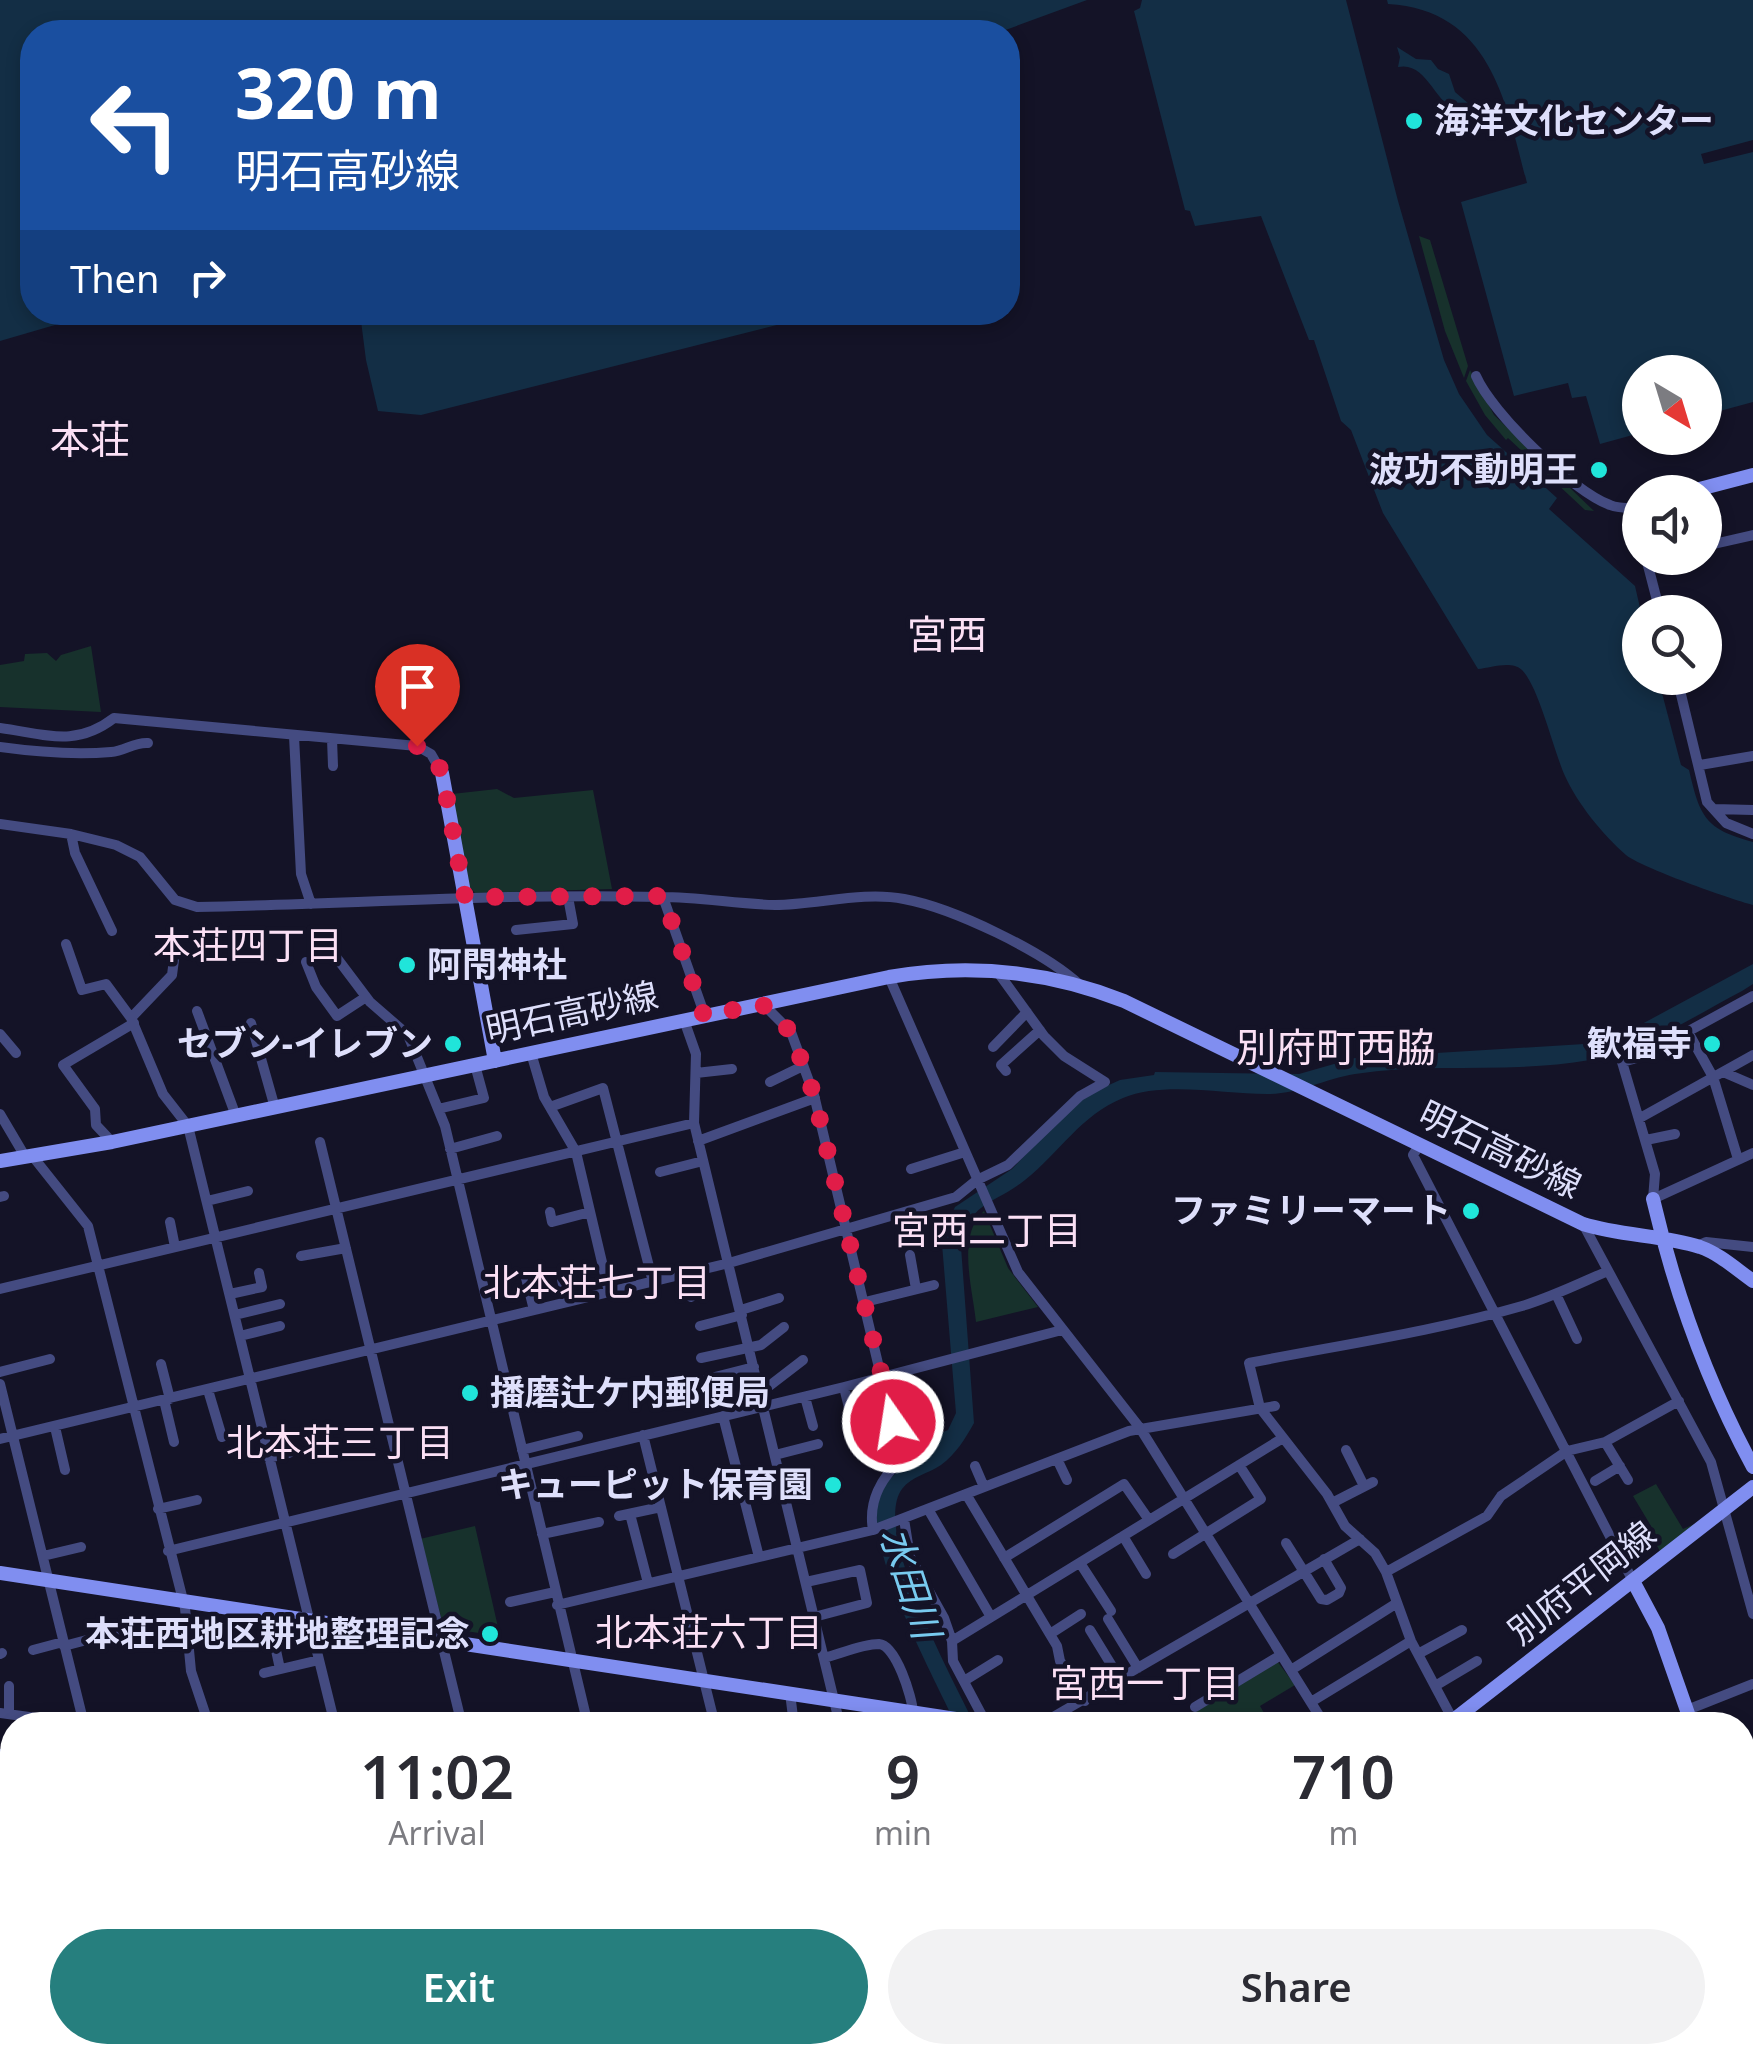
<!DOCTYPE html>
<meta charset="utf-8">
<style>
:root{--surface:#fff;--page:#f2f2f3;--text:#2b2b33;--muted:#7c7c81;--accent:#267f7e}
body{margin:0;font-family:"Noto Sans","Noto Sans JP",sans-serif;background:var(--page);color:var(--text);height:100vh;display:flex;flex-direction:column;font-size:38px;white-space:nowrap}
*{box-sizing:border-box;margin:0}
p{font-size:32px;color:var(--muted)}
.icon{flex:none;width:55px;height:55px;fill:none;stroke:currentColor;stroke-width:2;stroke-linecap:round;stroke-linejoin:round}
.map{position:relative;flex:1;overflow:hidden}
.side{position:absolute;left:0px;top:1712px;width:1755px;height:352px;display:flex;flex-direction:column;background:var(--surface);border-radius:40px 40px 0 0;box-shadow:0 5px 15px #0003}
.side>*{flex:none}
.top-card{position:absolute;left:20px;top:20px;width:1000px;height:305px;border-radius:40px;box-shadow:0 5px 15px #0003;background:#1a4fa0;color:#fff;overflow:hidden}
.needle{width:65px;rotate:142deg}
.tools{position:absolute;left:1622px;top:355px;display:grid;gap:20px}
.tools a{display:grid;place-items:center;width:100px;height:100px;border-radius:50%;background:var(--surface);box-shadow:0 5px 15px #0003;font-size:50px}
.pin{position:absolute;display:grid;place-items:center;width:85px;height:85px;color:#fff;margin:-102px -42px;border-radius:50% 50% 50% 0;rotate:-45deg;box-shadow:0 0 10px #0007}
.pin .icon{rotate:45deg}
.me{position:absolute;width:110px;margin:-55px;rotate:347deg;stroke-linejoin:round;filter:drop-shadow(0 0 8px #0008)}
.turn{display:flex;align-items:center;gap:35px;height:210px;padding:0 50px;font-size:45px}
.turn .icon{width:130px;height:130px;stroke-width:2.5}
.turn b{display:block;font-size:70px;line-height:85px}
.then{display:flex;align-items:center;height:95px;padding:0 50px;background:#0003;gap:20px;font-size:38px}
.eta{display:flex;justify-content:space-evenly;align-items:center;height:170px;text-align:center}
.eta b{font-size:60px;font-weight:600;line-height:70px}
.cta{display:flex;gap:20px;margin-top:auto;padding:20px 50px}
.cta a{flex:1;height:115px;border-radius:60px;background:var(--accent);color:#fff;font-size:40px;font-weight:600;line-height:115px;text-align:center}
.cta a+a{background:var(--page);color:var(--text)}
.map>svg:first-child{display:block}
</style>
<div class="map">
<svg width="1753" height="2063" viewBox="0 0 1753 2063">
<rect width="100%" height="100%" fill="#141327"/>
<path fill="#17312c" d="M1419 236 1430 240 1468 366 1464 378 1445 331Z
M1470 370 1494 415 1594 511 1585 510 1508 438 1506 440 1485 415 1466 381Z
M91 646 101 712 0 707V665L24 661 25 654 47 653 56 661 61 655Z
M497 789 514 798 593 790 612 889 475 893 470 887 452 794Z
M984 1211 1008 1268 1038 1307 976 1322C973 1290 956 1235 984 1211Z
M1656 1484 1683 1529 1699 1522 1661 1553 1656 1544 1660 1541 1633 1496Z
M475 1526 500 1636 444 1628 420 1539Z
M1277 1661 1295 1685 1260 1706 1271 1725H1202L1195 1712Z
M1444 2052 1438 2061 1319 2060 1304 2053Z
M327 2053V2052L572 2053 569 2063H325Z"/>
<path fill="#132e45" d="M0 0H1087L1000 32H32V312L96 313 0 341Z
M1142 0H1346L1398 201 1444 360 1459 394 1487 435 1557 498 1549 509 1635 586 1641 612 1640 678H1658L1681 765 1689 770C1700 817 1705 829 1753 842V905C1730 899 1640 867 1626 855 1603 835 1577 803 1565 776 1554 752 1539 687 1522 670 1511 660 1491 668 1478 669L1383 513 1351 430 1341 421 1314 340H1309L1261 216 1195 226 1190 211 1185 210 1134 11 1140 8Z
M1387 0H1753V140L1701 154 1704 164 1753 152V402L1705 415V372H1640V433L1600 444 1586 396 1572 398 1568 383 1514 396 1461 202 1527 183C1506 103 1491 10 1388 4Z
M1397 47 1416 59 1431 60 1438 69 1449 74 1455 92 1469 104 1467 112 1461 115C1434 103 1427 61 1398 67L1400 57Z
M360 313V312L824 313 421 415 378 411 366 360Z
M1753 964V984L1742 991C1693 1017 1644 1049 1590 1060 1512 1074 1433 1062 1355 1074 1324 1079 1299 1094 1267 1094 1224 1094 1163 1081 1123 1098 1081 1115 1060 1152 1025 1180 992 1206 970 1200 961 1247L974 1423C965 1439 956 1454 941 1465 928 1474 912 1476 902 1489 871 1531 954 1681 975 1725H956C934 1676 860 1544 880 1494 886 1480 896 1474 905 1464 909 1458 912 1451 916 1444L948 1430 956 1413 942 1244 945 1228 955 1207 1012 1169 1068 1110 1089 1094 1120 1080 1154 1075 1155 1072 1299 1074 1355 1058 1584 1044 1629 1031Z
M1466 2053V2052L1569 2053 1564 2063H1467Z"/>
<g fill="none" stroke-linecap="round" stroke-linejoin="round">
<path stroke="#132e45" stroke-width="2.5" d="M1621 2063 1623 2052"/>
<path stroke="#132e45" stroke-width="18" d="M1084 2063 1086 2052"/>
<path stroke="#444b81" stroke-width="10" d="M1476 376C1492 413 1572 491 1610 505 1617 508 1625 508 1633 508L1640 535
M1705 546 1753 535
M1646 558 1660 612
M1677 678 1707 802 1726 823 1753 834
M0 728C45 734 75 748 114 718L417 746 431 754 442 773
M294 736 301 874 311 904
M332 739 333 766
M0 747C36 752 75 755 111 752 125 751 134 742 148 743
M1700 765 1753 756
M1714 809 1753 810
M0 824 71 834 116 845 140 857 175 900 197 907C351 904 506 893 661 897 699 897 737 904 775 905 817 905 862 891 904 899 953 908 1043 951 1080 985
M71 834 75 853 112 931
M663 897 705 1016
M516 930 573 924 568 897
M318 933 370 1002 408 1035 445 1126 588 1725
M66 944 82 990 106 984 131 1018 163 1094 188 1126 335 1725
M306 962 316 987 337 1016 366 997
M889 977 1018 1272 1140 1428 1325 1725
M1753 996 1641 1057 1622 1062 1655 1174 1653 1199 1753 1153
M763 1004 791 1032 814 1095 901 1460C881 1478 868 1502 873 1530
M197 1011 236 1116
M131 1018 172 975 177 937
M684 1020 696 1054 694 1123 840 1725
M251 1023 275 1108
M1688 1032 1713 1077 1738 1159
M0 1034 16 1053
M993 1047 1027 1012
M531 1053 544 1097 576 1152 609 1292
M1006 1071 1001 1065 1040 1030
M1723 1072 1753 1085
M696 1073 732 1069
M770 1082 803 1066
M550 1107 603 1088 653 1282
M438 1109 484 1098 475 1065
M0 1114 26 1158
M1640 1118 1753 1055
M1646 1140 1675 1134
M698 1141 815 1098
M112 1142 96 1125 95 1109 63 1065 134 1023
M320 1142 462 1725
M1420 1144 1413 1155 1633 1581
M450 1149 497 1136
M34 1158 88 1226 185 1608 191 1671 209 1725
M911 1169 965 1152
M660 1172 703 1161
M0 1197 4 1196
M207 1201 248 1191
M550 1212 552 1222 590 1212
M170 1222 175 1247
M1583 1224 1711 1462 1753 1614
M1697 1246 1706 1242 1753 1247
M910 1255 916 1289
M301 1256 346 1248
M685 1274 691 1297
M526 1278 534 1310
M562 1280 567 1302
M0 1289 694 1123
M230 1294 262 1287 259 1273
M1556 1294 1577 1339
M865 1302 934 1285
M741 1310 779 1298
M235 1315 280 1304
M700 1326 742 1315
M240 1336 280 1326
M701 1358 761 1345 784 1327
M161 1364 170 1399
M0 1372 50 1359
M707 1379 754 1367
M0 1384 84 1724
M844 1387 859 1449
M208 1390 222 1437
M760 1393 803 1360
M805 1397 813 1426
M164 1400 174 1442
M723 1416 759 1557
M55 1427 65 1470
M643 1435 715 1725
M0 1439 729 1263 956 1197 977 1180 1008 1165 1080 1096 1105 1082 1064 1056 1044 1036 997 971
M1605 1442 1628 1480
M522 1450 578 1436
M1346 1450 1364 1486
M775 1455 818 1444
M269 1458 289 1453
M1057 1459 1067 1480
M975 1466 984 1487
M1595 1481 1620 1466
M966 1494 1057 1646 1060 1661 1085 1701
M743 1497 783 1488
M1332 1503 1373 1482
M158 1509 197 1500
M928 1509 991 1617
M630 1514 648 1583
M619 1516 661 1507
M904 1519 910 1557 944 1618 952 1641 953 1661 986 1723
M542 1534 599 1522
M1123 1536 1146 1574
M1286 1543 1321 1599 1327 1600 1339 1593 1341 1588 1324 1559
M168 1551 844 1387 1062 1330
M1173 1554 1261 1499 1239 1465
M43 1556 81 1547
M1004 1558 1124 1484 1149 1520
M1080 1563 1111 1611
M1386 1572 1487 1516 1501 1496 1567 1451 1605 1442 1679 1401
M806 1582 860 1570 867 1603 814 1617
M510 1602 555 1592
M557 1605 873 1530 1129 1431 1275 1406
M268 1613 280 1669
M1108 1619 1138 1668
M1090 1630 1120 1679
M1050 1634 1081 1614
M952 1641 1283 1438
M64 1646 117 1632
M33 1650 63 1642
M0 1654 2 1653
M1418 1654 1462 1630
M824 1658C840 1654 862 1644 879 1644 896 1645 912 1697 913 1712
M1291 1670 1397 1603
M264 1673 319 1660
M964 1681 998 1660
M9 1686V1714
M1435 1686 1477 1661
M790 1693 794 1725
M1311 1702 1411 1641
M1195 1707 1281 1655
M1687 1710 1753 1684
M0 1713 87 1725
M1453 1720 1411 1641 1386 1572 1375 1553 1345 1526 1327 1494 1260 1408 1249 1363C1340 1345 1432 1332 1522 1306 1552 1297 1580 1283 1608 1271
M1047 1725 1048 1720 1360 1539
M1742 1841 1753 1839
M1742 1875 1753 1910
M0 1945 12 1949
M0 1996 12 2000
M1742 2046 1753 2051
M258 2052 311 2059V2052
M664 2052 736 2057
M799 2052V2063
M942 2052 947 2063
M644 2063 645 2052
M921 2063V2052
M1663 2063 1702 2052"/>
<path stroke="#808ef0" stroke-width="14" d="M1688 492 1753 475
M1633 508 1640 506
M442 773 495 1061
M0 1161 112 1142 889 977C969 963 1048 971 1124 1001L1583 1224C1621 1236 1663 1235 1700 1247 1720 1254 1736 1269 1753 1281
M1653 1199C1675 1293 1707 1382 1753 1467
M0 1573 995 1725
M1633 1581 1658 1628 1692 1725
M1447 1725 1753 1487
M0 1756 12 1804
M1742 1863 1753 1865
M77 2052 79 2063
M1011 2063 1024 2052"/>
<g stroke="#20e5da" stroke-width="6">
<path id="rail" d="M0 2029 12 2033
M86 2052 139 2063"/>
</g>
<use href="#rail" stroke="#141327" stroke-width="2.5" stroke-dasharray="8" stroke-linecap="butt"/>
</g>
<g fill="none" stroke-linecap="round" stroke-linejoin="round">
<path stroke="#e11d48" stroke-width="18" stroke-dasharray="0 32.4" d="M417 746 431 754 442 772 465 897 663 896 704 1016 762 1004 791 1032 814 1095 893 1422"/>
</g>
<g fill="#20e5da" stroke="#141327" stroke-width="4">
<circle cx="1414" cy="121" r="10"/>
<circle cx="1599" cy="470" r="10"/>
<circle cx="407" cy="965" r="10"/>
<circle cx="453" cy="1044" r="10"/>
<circle cx="1712" cy="1044" r="10"/>
<circle cx="1471" cy="1211" r="10"/>
<circle cx="470" cy="1393" r="10"/>
<circle cx="833" cy="1485" r="10"/>
<circle cx="490" cy="1634" r="10"/>
</g>
<g text-anchor="middle" stroke-width="9" stroke-linejoin="round" paint-order="stroke">
<g font-size="35" font-weight="bold" fill="#dedffb" stroke="#141327" text-anchor="end">
<text x="1434" y="133" text-anchor="start">海洋文化センター</text>
<text x="1579" y="482">波功不動明王</text>
<text x="427" y="977" text-anchor="start">阿閇神社</text>
<text x="433" y="1056">セブン-イレブン</text>
<text x="1692" y="1056">歓福寺</text>
<text x="1451" y="1223">ファミリーマート</text>
<text x="490" y="1405" text-anchor="start">播磨辻ケ内郵便局</text>
<text x="813" y="1497">キューピット保育園</text>
<text x="470" y="1646">本荘西地区耕地整理記念</text>
</g>
<g font-size="35" fill="#dedffb" stroke="#141327">
<text transform="translate(572 1013) rotate(-12)" y="12">明石高砂線</text>
<text transform="translate(1500 1150) rotate(26)" y="12">明石高砂線</text>
<text transform="translate(1582 1583) rotate(-38)" y="12">別府平岡線</text>
</g>
<g font-size="38" fill="#fbe0f5" stroke="#141327">
<text x="248" y="959">本荘四丁目</text>
<text x="987" y="1244">宮西二丁目</text>
<text x="597" y="1296">北本荘七丁目</text>
<text x="340" y="1456">北本荘三丁目</text>
<text x="709" y="1646">北本荘六丁目</text>
<text x="1145" y="1697">宮西一丁目</text>
</g>
<g font-size="38" font-style="italic" fill="#78caef" stroke="#141327">
<text transform="translate(910 1583) rotate(72)" y="13">水田川</text>
</g>
<g font-size="40" fill="#fbe0f5" stroke="#141327">
<text x="90" y="454">本荘</text>
<text x="947" y="649">宮西</text>
<text x="1336" y="1062">別府町西脇</text>
</g>
</g>
</svg>
<div class="tools">
<a><svg class="needle" viewBox="-14 -14 28 28"><path d="M0-13l5 13h-10z" fill="#e53935"/><path d="M0 13l5-13h-10z" fill="#7c7c81"/></svg></a>
<a><svg class="icon" aria-label="sound" viewBox="0 0 24 24"><path d="M4 9h4l5-4v14l-5-4H4zM17 9q2 3 0 6"/></svg></a>
<a><svg class="icon" aria-label="search" viewBox="0 0 24 24"><circle cx="10" cy="10" r="6"/><path d="M15 15l6 6"/></svg></a>
</div>
<div class="pin" style="left:417px;top:746px;background:#d93025"><svg class="icon" aria-label="arrive" viewBox="0 0 24 24"><path d="M6 21V4h12l-3 4 3 4H6"/></svg></div>
<svg class="me" style="left:893px;top:1422px" viewBox="-20 -20 40 40"><circle r="17" fill="#e11d48" stroke="#fff" stroke-width="3"/><path d="M0-11L8 9 0 5-8 9z" fill="#fff"/></svg>
<div class="top-card">
<div class="turn"><svg class="icon" aria-label="left" viewBox="0 0 24 24"><path d="M17 20v-9H6M10 6l-5 5 5 5"/></svg><div><b>320 m</b>明石高砂線</div></div>
<div class="then">Then<svg class="icon" aria-label="right" viewBox="0 0 24 24"><path d="M7 20v-9h11M14 6l5 5-5 5"/></svg></div>
</div>
<section class="side">
<div class="eta">
<div><b>11:02</b><p>Arrival</p></div>
<div><b>9</b><p>min</p></div>
<div><b>710</b><p>m</p></div>
</div>
<div class="cta"><a>Exit</a><a>Share</a></div>
</section>
</div>
